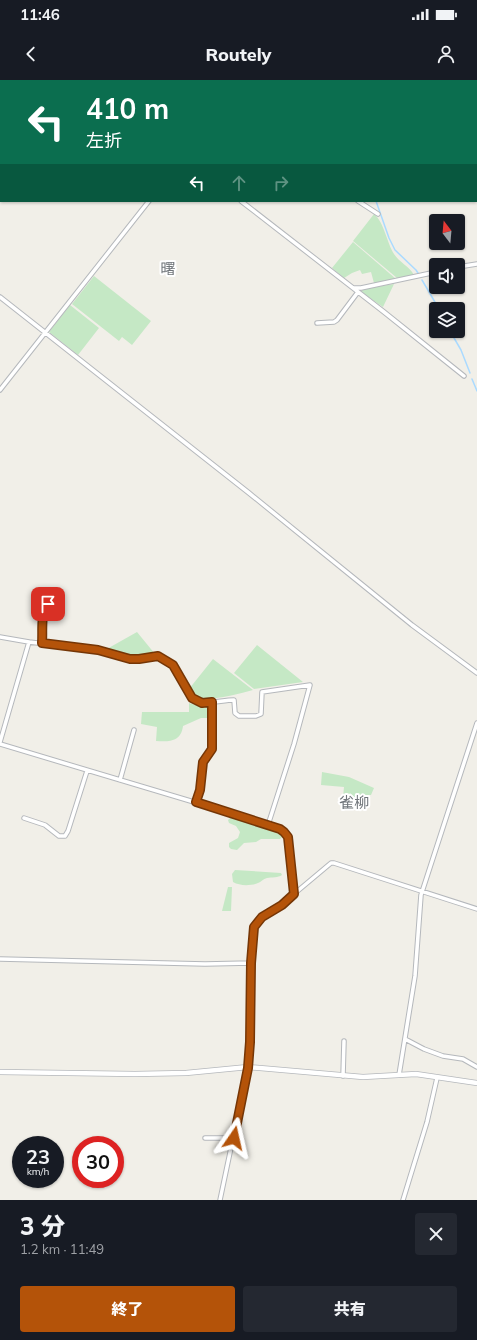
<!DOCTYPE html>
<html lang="ja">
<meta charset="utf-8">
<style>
:root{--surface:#171b24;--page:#242831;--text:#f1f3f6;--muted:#9ea1a6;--accent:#b45309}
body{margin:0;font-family:Mulish,"Noto Sans JP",sans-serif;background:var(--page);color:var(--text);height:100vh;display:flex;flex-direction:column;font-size:15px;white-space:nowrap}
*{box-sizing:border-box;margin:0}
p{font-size:13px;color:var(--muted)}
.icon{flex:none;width:22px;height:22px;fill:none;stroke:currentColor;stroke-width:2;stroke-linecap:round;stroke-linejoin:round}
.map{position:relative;height:1120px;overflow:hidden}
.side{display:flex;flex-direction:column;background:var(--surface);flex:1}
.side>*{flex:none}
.top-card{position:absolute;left:0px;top:0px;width:477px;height:122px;box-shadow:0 1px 3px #0004;background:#0b6e4f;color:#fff;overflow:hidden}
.needle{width:26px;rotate:344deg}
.fabs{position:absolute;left:429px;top:134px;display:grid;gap:8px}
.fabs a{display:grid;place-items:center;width:36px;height:36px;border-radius:4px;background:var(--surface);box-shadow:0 1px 3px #0004;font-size:20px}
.speed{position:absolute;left:12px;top:1056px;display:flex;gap:8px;font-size:20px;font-weight:700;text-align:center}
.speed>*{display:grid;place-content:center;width:52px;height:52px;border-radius:50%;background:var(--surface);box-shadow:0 1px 3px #0004;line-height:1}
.speed small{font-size:10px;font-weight:400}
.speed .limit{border:6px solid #d22;background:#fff;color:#111}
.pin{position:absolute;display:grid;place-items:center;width:34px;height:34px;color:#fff;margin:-17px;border-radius:8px;box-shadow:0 2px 6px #0006}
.me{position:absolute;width:44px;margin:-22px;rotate:11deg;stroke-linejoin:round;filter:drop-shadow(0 0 3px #0008)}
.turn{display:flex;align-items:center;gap:14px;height:84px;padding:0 20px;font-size:18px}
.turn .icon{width:52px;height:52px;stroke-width:2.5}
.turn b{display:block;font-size:28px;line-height:34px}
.lanes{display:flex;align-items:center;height:38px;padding:0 20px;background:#0003;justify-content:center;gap:20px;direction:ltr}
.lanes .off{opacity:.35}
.round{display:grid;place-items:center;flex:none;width:42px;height:42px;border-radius:4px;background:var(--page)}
.headline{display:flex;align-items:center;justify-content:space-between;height:68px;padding:0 20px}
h1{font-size:24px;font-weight:800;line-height:30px}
.primary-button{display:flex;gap:8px;margin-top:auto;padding:8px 20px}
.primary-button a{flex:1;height:46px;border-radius:4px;background:var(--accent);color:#fff;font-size:16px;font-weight:800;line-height:46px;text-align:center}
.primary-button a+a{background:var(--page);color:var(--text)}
.status{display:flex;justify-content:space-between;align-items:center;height:28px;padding:0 20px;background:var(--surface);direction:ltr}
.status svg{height:11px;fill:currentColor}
header{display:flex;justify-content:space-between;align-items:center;height:52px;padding:0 20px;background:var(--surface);font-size:18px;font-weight:800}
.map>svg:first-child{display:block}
</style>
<div class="status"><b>11:46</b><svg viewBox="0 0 49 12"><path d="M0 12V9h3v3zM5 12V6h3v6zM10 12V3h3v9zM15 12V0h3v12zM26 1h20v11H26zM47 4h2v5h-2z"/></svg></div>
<header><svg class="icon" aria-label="back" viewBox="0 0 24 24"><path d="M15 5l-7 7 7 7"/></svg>Routely<svg class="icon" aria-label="person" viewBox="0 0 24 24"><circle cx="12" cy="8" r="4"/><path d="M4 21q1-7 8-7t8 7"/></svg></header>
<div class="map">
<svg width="477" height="1120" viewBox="0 0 477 1120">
<rect width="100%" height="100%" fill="#f1efe8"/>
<path fill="#c5e8c5" d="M374 134C384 142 387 163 394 174 399 182 409 186 414 195L397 198 353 161Z
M353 162 396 199 374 203 371 192 362 194 360 190 352 193 344 198 332 188Z
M94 196 151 241 132 265 122 257 119 261 72 224Z
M394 204 383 227 361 212 363 209Z
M70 225 99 248 78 275 49 252Z
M137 552 155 574 127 576 105 570Z
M257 565 303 602 254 609 234 593Z
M213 579 253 610C239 614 208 622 195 618L189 609Z
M189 623 199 626 211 625 210 638H201L183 646C181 662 169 662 156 661L157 647 141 644 142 632H189Z
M322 692 349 697 374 708 371 715H366L363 716 346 726H344L339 718 343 717 344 707 321 705Z
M231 737 276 750 281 753 282 757 280 759H261L256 762 244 763 237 770 231 769 229 767V763L238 758 240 752 236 746 229 743 228 740Z
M235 790 281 793 282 795C278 798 272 797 267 798 263 799 261 802 258 803 250 806 240 806 233 802L232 794Z
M228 807H232L231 831H222Z"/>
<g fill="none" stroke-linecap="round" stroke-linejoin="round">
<path stroke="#aadaff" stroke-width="1.5" d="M323 0V1
M376 121 389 158 395 170 416 190 418 193
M422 200 439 229
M450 251 461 270 470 293
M472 299 477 311"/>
<g stroke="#b5b8bc" stroke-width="5.5">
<path id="minor" d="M236 0V1
M241 121 384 232 464 296
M358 121 378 134
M458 187 477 184
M354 208H361L436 192
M0 217 249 413 412 545 477 593
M317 243 334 242 337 240 358 212
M0 310 149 121
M0 557 29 562 98 570 131 579H139L158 576 173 585 192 618C203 627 220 620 234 620L235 633 239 636H256L261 634 262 612 310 605 294 664 268 745
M42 563 43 530 48 524 58 521
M0 662 29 562
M0 664 214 728 284 751 287 755 289 761 294 814
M120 700 134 650
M196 722 200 710 203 682 212 669V622
M24 738 45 745 59 756H65L68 751 87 691
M0 879 205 884 251 883
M405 959 424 969 443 976 463 979 477 987
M399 995 415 896 421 815 477 643
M343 996 344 961
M205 1058H234
M220 1120 248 987 250 962 251 883 254 847 262 837 282 825 294 814 331 783H334L477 829
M403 1120 427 1042 437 998"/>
</g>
<g stroke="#b5b8bc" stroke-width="6">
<path id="tertiary" d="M401 1 404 0
M0 83H1
M0 992 135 994 186 993 248 987 363 997 416 994 477 1003"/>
</g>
<use href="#minor" stroke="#fff" stroke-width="3.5"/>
<use href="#tertiary" stroke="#fff" stroke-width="4.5"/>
</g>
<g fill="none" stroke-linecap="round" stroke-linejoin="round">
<g stroke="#753606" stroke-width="10">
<path id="route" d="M48 524C40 535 43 550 42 563L98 570 130 579H139L158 576 173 585 192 618 202 623 212 622V669L203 682 200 710 196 722 280 749 284 752 288 757 294 814 282 825 262 837 254 847 251 883 250 962 248 988 234 1058"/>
</g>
<use href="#route" stroke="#b45309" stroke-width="7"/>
</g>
<g text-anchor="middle" stroke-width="4" stroke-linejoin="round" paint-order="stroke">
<g font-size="15" fill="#70757a" stroke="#fff">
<text x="168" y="194">曙</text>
<text x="354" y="728">雀柳</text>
</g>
</g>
</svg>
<div class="fabs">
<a><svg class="needle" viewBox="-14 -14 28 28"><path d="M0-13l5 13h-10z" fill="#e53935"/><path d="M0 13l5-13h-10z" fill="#9ea1a6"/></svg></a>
<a><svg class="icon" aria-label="sound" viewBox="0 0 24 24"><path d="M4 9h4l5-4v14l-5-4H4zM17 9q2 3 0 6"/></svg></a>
<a><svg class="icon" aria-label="layers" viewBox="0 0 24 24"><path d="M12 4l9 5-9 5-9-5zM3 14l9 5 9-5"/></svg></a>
</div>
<div class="speed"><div>23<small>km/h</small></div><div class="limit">30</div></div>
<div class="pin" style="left:48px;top:524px;background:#d93025"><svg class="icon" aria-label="arrive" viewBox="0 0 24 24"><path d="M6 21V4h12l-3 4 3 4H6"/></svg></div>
<svg class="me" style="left:234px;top:1058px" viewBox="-20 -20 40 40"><path d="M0-17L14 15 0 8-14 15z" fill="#b45309" stroke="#fff" stroke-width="4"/></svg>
<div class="top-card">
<div class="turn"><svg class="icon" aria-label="left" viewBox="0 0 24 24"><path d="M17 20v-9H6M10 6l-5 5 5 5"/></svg><div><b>410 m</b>左折</div></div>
<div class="lanes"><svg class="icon" aria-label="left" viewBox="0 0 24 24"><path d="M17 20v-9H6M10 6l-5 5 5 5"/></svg><svg class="icon off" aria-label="ahead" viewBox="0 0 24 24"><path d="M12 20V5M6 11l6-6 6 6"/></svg><svg class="icon off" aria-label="right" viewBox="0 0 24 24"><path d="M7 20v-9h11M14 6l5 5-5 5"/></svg></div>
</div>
</div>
<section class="side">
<div class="headline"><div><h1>3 分</h1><p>1.2 km · 11:49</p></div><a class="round"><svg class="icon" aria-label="close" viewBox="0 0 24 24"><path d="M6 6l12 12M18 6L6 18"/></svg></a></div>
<div class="primary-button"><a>終了</a><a>共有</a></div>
</section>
